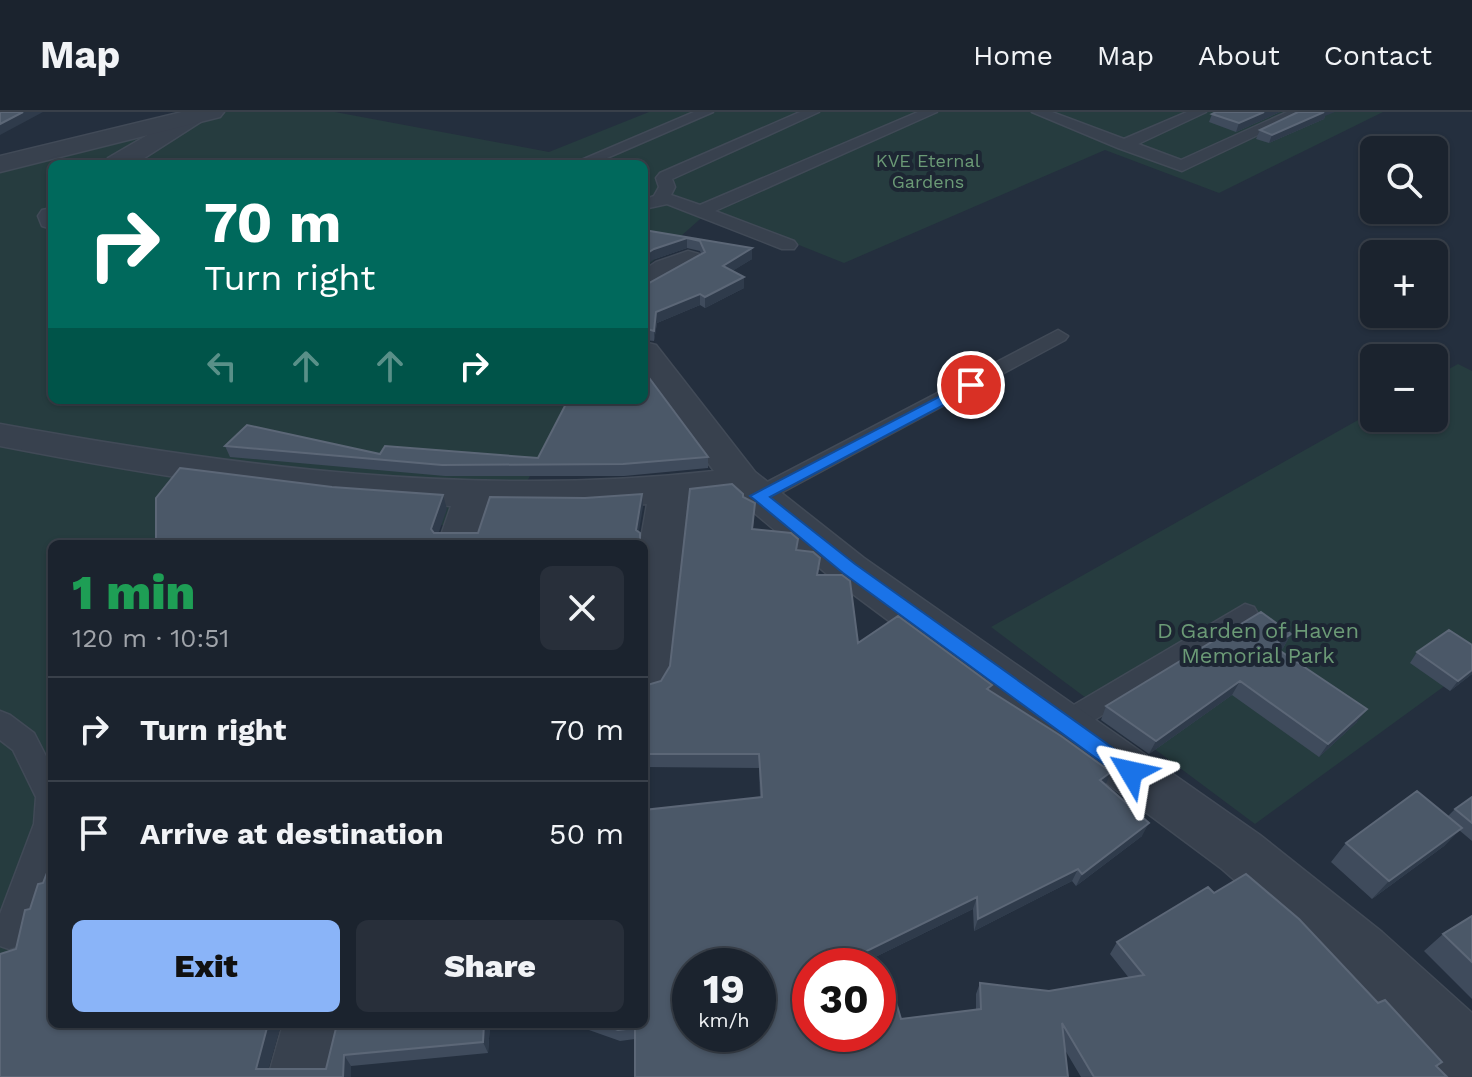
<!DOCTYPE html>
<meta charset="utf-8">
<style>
:root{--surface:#1b232e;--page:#282f3a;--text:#f1f3f6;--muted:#a0a4aa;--line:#39404a;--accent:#8ab4f8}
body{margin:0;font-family:"Work Sans",sans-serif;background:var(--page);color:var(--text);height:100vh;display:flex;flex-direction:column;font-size:30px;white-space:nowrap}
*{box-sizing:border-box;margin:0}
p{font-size:26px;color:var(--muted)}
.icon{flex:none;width:44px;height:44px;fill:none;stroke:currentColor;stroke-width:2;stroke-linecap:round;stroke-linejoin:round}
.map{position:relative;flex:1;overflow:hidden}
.drawer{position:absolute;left:48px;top:428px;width:600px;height:488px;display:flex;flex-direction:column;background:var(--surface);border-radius:12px;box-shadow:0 2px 6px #0004,0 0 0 2px var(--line)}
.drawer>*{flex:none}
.guide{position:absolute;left:48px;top:48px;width:600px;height:244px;border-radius:12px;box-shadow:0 2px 6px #0004,0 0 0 2px var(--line);background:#00695c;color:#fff;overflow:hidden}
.controls{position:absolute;left:1360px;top:24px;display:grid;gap:16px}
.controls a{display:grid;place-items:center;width:88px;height:88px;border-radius:12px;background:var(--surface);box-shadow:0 2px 6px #0004,0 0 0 2px var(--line);font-size:40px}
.speed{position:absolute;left:672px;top:836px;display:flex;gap:16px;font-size:40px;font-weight:700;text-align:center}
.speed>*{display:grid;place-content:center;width:104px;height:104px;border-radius:50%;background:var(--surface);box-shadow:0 2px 6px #0004,0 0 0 2px var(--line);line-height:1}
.speed small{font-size:20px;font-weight:400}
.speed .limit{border:12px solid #d22;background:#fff;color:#111}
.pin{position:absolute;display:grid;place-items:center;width:68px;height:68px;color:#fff;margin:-34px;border:4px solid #fff;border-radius:50%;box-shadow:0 2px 8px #0007}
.me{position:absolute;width:88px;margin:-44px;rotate:306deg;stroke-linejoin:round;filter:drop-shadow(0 0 6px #0008)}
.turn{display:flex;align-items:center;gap:28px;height:168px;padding:0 24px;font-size:36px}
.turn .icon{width:104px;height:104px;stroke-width:2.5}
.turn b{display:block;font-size:56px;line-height:68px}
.lanes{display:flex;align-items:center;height:76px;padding:0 24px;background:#0003;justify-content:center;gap:40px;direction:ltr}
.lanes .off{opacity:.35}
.round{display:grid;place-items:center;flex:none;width:84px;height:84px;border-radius:12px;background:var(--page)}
.overview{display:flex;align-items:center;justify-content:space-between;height:136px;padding:0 24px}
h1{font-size:48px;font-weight:800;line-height:60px;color:#1e9e55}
.action{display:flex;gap:16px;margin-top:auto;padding:16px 24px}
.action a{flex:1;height:92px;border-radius:12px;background:var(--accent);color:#111;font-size:32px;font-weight:800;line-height:92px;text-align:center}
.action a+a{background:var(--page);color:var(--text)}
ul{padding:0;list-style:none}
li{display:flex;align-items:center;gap:24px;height:104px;padding:0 24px;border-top:2px solid var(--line)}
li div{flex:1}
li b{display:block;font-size:30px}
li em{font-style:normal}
header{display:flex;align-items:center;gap:48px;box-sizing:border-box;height:112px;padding:0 40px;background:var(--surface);border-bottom:2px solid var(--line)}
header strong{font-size:38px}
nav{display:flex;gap:44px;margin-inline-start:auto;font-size:28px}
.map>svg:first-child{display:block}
</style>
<header>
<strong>Map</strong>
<nav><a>Home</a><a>Map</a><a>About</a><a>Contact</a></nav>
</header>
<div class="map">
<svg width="1472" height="965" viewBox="0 0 1472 965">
<rect width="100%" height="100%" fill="#242f3e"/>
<path fill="#263c3f" d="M218 0H335L549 40 649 0H927L708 100 644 157V52H52V288H570L500 421 175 377 166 432H52V912L0 965V59Z
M939 0H1383L1219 81 1105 38 844 151 714 99Z
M1458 252 1472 259V554L1255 712 991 515 1374 299V306H1434V265Z"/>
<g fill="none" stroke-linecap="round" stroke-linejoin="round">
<g stroke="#414a57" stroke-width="3">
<path id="service" d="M694 0H713L593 52H572Z
M800 0H819L672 67 675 75 671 83 700 93 918 0H937L715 99 794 129 797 133 794 137H782L667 92 644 97V88L654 84 659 75 656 66 660 61Z
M1032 0H1052L1124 27 1187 0H1206L1138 32 1181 48 1287 0H1306L1182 59 1118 36Z
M1058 218 1068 224 1065 228 766 389H750L746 384 750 379Z
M1245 492 1254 495 1258 502 1254 509 1075 620 1065 624 1055 620 1050 612 1055 604Z
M0 599 10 603 34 621 52 656V756L21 833 9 837 0 834V802L34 712 36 685 13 638 0 628Z"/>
</g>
<g stroke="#414a57" stroke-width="3">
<path id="minor" d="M187 0 213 2 135 52H104L108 46Z
M52 96V117L42 114 38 104 42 98Z
M688 139 699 142 703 148C698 155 654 179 644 181V158L656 150Z
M644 230 656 233 755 360 864 446 1260 723 1382 820 1472 901V965H1449L1340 860 1222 757 834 468 733 383 688 388 668 567 661 580 644 585V432H640L647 392 587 397 491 396 480 432H438L451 394C299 387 149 363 0 334V312C236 355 475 386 714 359L644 264Z
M283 912H345L332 965H268Z"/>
</g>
<g stroke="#414a57" stroke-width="3">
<path id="tertiary" d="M182 0H224L220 5 0 60V44Z"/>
</g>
<use href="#service" fill="#38414e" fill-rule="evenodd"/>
<use href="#minor" fill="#38414e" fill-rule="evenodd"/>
<use href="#tertiary" fill="#38414e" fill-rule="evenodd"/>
</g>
<path fill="#3f4b5c" d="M1216 0H1280L1236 20 1209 10 1212 2Z
M1325 4 1324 7 1269 31 1256 27 1260 18Z
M644 118 752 136V147L732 159 744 176 705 196 700 193 657 211 654 229 644 228V171H649L701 142 700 139 687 136 655 147Z
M225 334 380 342 538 346 708 345V356L624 364H445L230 345Z
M743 385 755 391 753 417 798 427 797 438 819 463 858 531 990 579 1105 673 1142 724 1076 774 1072 769 974 819 973 797 857 854H810L901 907 976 898V882L980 871 1049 879 1129 866 1110 842 1117 830 1214 781 1437 954 1447 965H1081L1065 938 635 927 620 929 572 912H644L760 685 759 656 644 655V574L661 569 670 554Z
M1291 522 1283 536 1280 538 1357 610 1319 645 1232 583 1149 642 1101 608 1106 594Z
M1417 540 1472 562 1450 579 1410 551Z
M1472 685V729L1459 718 1444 734 1372 787 1331 750 1346 731 1448 704 1455 697Z
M43 771 281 912 268 957H326L337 912H490L488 941 351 954V965H0L16 837 30 797Z
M1472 804V887L1424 839 1443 822Z"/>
<path fill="#2f3b4b" d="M23 0H43L0 23V12Z
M1264 0H1280L1236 20 1239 11Z
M1322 0H1335L1325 4 1324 7 1269 31 1272 23Z
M687 126V136L655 147 644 154V143L654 137Z
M752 136V147L723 165V154Z
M744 165V176L705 196V185Z
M700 182V193L657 211 654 229V219L656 200Z
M642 382 643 395 637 431 636 418Z
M443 383 447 397 435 431 431 417Z
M1291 522 1283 536 1265 547 1273 534Z
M1472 558V562L1450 579 1458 569Z
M1240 569 1232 583 1149 642 1156 629Z
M1367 597 1357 610 1319 645 1328 632Z
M1111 660 1105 674 1100 668Z
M1149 711 1142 724 1076 774 1082 762Z
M1462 716 1444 734 1372 787 1389 769Z
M1078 757 1072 769 974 819 978 807Z
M977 785 973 797 857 854H836Z
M268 912H281L266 965 256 957Z
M484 912H490L488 941 483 930Z
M344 943 351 954V965H343Z"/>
<path fill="#4b5868" stroke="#5c6777" stroke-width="2" fill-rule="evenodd" d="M0 0H23L0 12Z
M1216 0H1264L1239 11 1212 2Z
M1298 0H1324L1272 23 1260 18Z
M644 118 752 136 723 154 744 165 705 185 700 182 656 200 654 219 644 216V171H649L705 140 700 129 687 126 654 137 644 143Z
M644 259 708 345 623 352 442 353 225 334 247 313 380 342 385 334 538 346 568 288H644Z
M180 356 332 375 443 383 431 417 434 421H478L490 385 585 386 642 382 636 418 640 421V432H156V386Z
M732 372 743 382V385L755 391 752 417 791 421 798 427 796 438 813 440 820 446 817 463H842L850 469 858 531 898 504 992 573 987 577 1061 624 1111 660 1100 668 1149 711 1082 762 1078 757 978 807 977 785 836 854H810V922H878V859L887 860 901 907 981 897 980 871 1049 879 1144 863 1117 830 1208 775 1214 781 1246 762 1299 807 1378 891 1385 888 1442 950 1436 954 1447 965H1094L1062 911 1068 965H635V916L618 918 601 912H644V698L762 685 759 642H644V574L661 569 670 554 690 377ZM690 854H758V922H690Z
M1261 500 1291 522 1273 534 1367 597 1328 632 1240 569 1156 629 1106 594Z
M1449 518 1472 533V558L1458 569 1417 540Z
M1417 679 1462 716 1389 769 1346 731Z
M1472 685V711L1455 697Z
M52 748V912H268L256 957H326L337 912H484L483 930 344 943 343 965H0V842L16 837 25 798 30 797 38 772 43 771Z
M1472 804V850L1443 822Z"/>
<path fill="#1a73e8" stroke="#114b97" stroke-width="2" d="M971 268 978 273 976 276 770 385 855 452 1138 654 1141 660 1138 666 1131 669 1123 666 843 461 750 384Z"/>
<g text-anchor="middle" stroke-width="8" stroke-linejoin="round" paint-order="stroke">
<g font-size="18" fill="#6b9a76" stroke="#1d2633">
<text x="928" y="55">KVE Eternal<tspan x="928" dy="21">Gardens</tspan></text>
</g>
<g font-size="22" fill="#6b9a76" stroke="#1d2633">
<text x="1258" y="526">D Garden of Haven<tspan x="1258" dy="25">Memorial Park</tspan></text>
</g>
</g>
</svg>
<div class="controls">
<a><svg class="icon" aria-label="search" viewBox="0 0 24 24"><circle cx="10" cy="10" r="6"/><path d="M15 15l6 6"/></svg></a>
<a>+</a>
<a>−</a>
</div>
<div class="speed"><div>19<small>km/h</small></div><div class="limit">30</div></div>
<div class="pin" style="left:971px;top:273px;background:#d93025"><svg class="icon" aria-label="arrive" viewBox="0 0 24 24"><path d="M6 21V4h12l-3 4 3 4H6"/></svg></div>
<svg class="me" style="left:1131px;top:660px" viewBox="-20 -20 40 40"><path d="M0-17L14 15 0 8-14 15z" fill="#1a73e8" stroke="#fff" stroke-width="4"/></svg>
<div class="guide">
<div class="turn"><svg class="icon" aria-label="right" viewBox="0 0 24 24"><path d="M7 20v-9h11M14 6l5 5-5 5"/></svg><div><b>70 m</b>Turn right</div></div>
<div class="lanes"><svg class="icon off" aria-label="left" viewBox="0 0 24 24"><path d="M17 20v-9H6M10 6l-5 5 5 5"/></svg><svg class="icon off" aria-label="ahead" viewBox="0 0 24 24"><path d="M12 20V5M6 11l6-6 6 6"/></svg><svg class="icon off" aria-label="ahead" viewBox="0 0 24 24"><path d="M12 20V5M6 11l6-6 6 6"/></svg><svg class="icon" aria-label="right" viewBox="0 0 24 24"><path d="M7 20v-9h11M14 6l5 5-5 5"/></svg></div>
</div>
<section class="drawer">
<div class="overview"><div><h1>1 min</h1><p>120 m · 10:51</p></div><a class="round"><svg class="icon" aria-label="close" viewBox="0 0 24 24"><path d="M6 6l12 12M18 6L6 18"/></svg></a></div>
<ul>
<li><svg class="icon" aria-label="right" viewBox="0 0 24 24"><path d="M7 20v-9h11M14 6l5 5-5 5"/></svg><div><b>Turn right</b></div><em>70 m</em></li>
<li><svg class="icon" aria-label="arrive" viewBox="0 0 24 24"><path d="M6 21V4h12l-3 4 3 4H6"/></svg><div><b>Arrive at destination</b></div><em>50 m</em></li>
</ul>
<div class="action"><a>Exit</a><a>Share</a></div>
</section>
</div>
